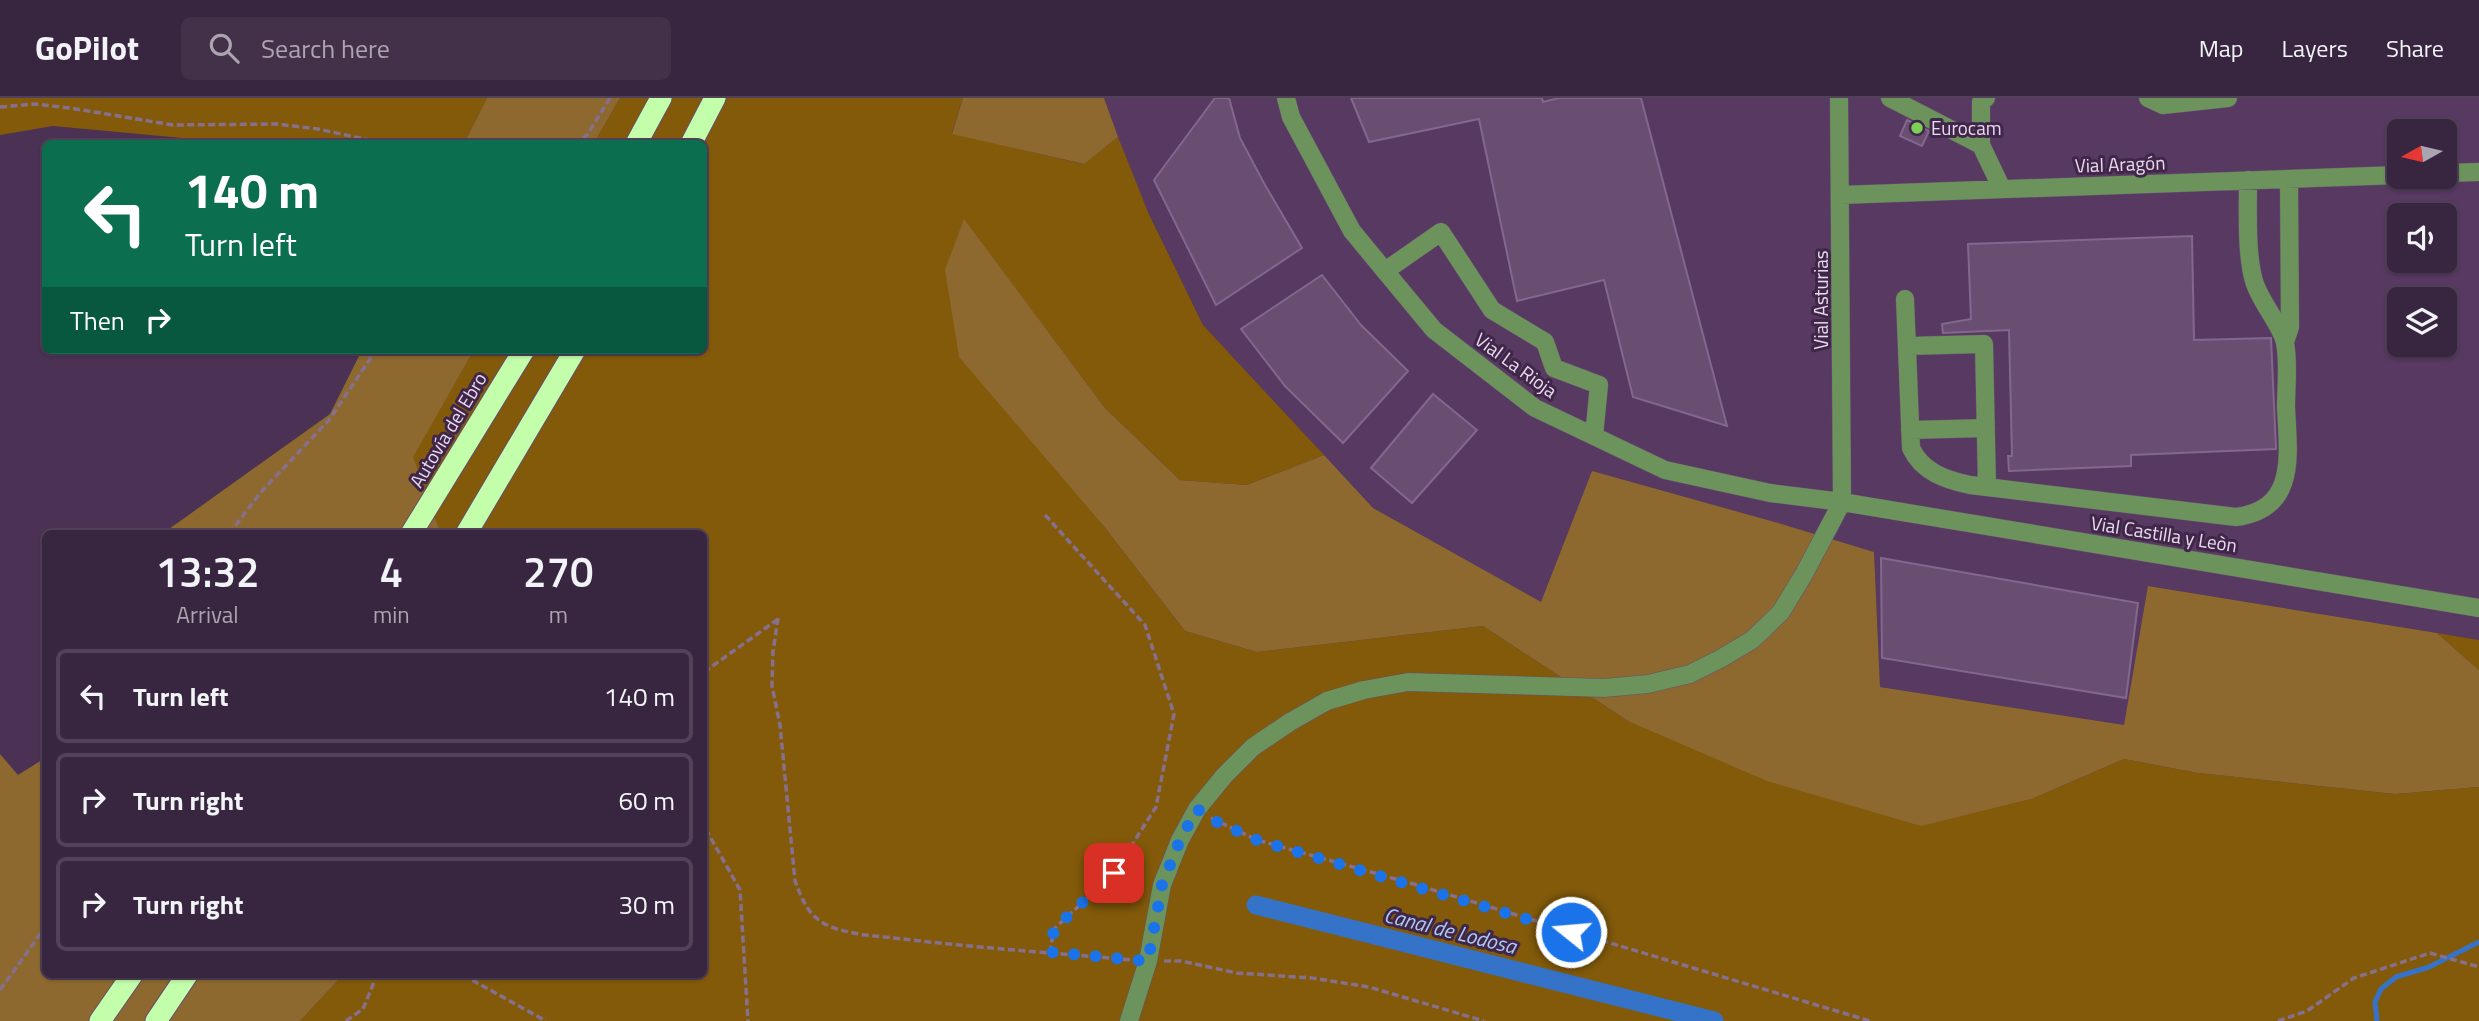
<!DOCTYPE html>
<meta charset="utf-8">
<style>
:root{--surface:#38253f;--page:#43314a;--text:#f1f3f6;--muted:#aba5b0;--line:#524259}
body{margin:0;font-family:"Titillium Web",sans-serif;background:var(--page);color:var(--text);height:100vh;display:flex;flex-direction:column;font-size:26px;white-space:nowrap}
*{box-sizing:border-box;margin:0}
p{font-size:23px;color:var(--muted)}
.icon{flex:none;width:38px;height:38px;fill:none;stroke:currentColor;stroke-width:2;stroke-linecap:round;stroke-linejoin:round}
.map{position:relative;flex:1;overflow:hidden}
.details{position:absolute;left:42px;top:432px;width:665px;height:448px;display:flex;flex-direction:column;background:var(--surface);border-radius:10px;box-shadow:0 2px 5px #0004,0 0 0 2px var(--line)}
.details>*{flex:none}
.top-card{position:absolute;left:42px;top:42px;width:665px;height:214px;border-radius:10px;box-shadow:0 2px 5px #0004,0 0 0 2px var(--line);background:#0b6e4f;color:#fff;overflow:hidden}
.needle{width:46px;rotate:262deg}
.fabs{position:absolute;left:2387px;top:21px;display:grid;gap:14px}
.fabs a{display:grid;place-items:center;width:70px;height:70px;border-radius:10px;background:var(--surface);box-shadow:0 2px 5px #0004,0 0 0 2px var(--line);font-size:35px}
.pin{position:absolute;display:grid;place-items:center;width:60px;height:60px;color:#fff;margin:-30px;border-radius:14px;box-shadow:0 4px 10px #0006}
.me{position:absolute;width:77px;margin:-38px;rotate:287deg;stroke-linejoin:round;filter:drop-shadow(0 0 5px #0008)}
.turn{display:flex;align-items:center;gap:24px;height:147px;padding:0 28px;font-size:32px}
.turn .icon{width:91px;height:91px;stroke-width:2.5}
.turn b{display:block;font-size:49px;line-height:60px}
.then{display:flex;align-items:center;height:66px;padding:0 28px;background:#0003;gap:14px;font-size:26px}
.eta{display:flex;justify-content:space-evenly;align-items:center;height:119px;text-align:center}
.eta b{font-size:42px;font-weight:600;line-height:49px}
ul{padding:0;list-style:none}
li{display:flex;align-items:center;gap:21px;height:94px;margin:0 14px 10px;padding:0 14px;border:4px solid var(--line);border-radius:10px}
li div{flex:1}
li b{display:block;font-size:26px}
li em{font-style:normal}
header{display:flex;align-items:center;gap:42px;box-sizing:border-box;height:98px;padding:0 35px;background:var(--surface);border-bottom:2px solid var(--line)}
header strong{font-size:33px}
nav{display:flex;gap:38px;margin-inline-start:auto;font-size:24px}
.search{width:490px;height:63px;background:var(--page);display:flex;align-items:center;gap:18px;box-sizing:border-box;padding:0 24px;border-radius:10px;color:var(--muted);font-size:26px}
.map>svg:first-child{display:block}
</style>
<header>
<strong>GoPilot</strong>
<div class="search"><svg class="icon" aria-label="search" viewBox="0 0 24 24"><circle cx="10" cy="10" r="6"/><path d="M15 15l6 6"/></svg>Search here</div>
<nav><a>Map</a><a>Layers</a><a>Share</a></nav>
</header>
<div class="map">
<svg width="2479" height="923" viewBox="0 0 2479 923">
<rect width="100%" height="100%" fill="#4b3154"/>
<path fill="#583962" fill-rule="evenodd" d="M1104 0H2479V542L2149 488 2124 627 1880 589 1874 454 1592 374 1541 505 1373 410 1203 227 1133 82ZM2399 33H2445V79H2399ZM2399 117H2445V163H2399ZM2399 201H2445V247H2399Z"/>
<path fill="#835a0a" d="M0 0H487L464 45 247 46 53 28 0 37Z
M620 0H963L952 35 1083 66 1118 39 1148 114 1203 227 1324 357 1247 387 1180 382 1105 310 964 122 1102 426 1185 533 1257 554 1483 528 1628 623 2034 700 2124 661 2198 675 2395 696 2479 689V923H300L343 877H704V436H441L412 359 474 252H704V46L594 45Z
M2437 535 2479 542V572Z"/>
<path fill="#8d692f" d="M487 0H620L594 45H464Z
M963 0H1104L1118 39 1084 66 952 36Z
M964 121 1105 310 1180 382 1247 387 1324 357 1373 410 1541 504 1592 373 1778 425 1874 454 1880 589 2124 627 2148 488 2437 535 2479 572V689L2395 696 2198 675 2124 661 2034 700 1921 728 1767 683 1628 623 1483 528 1257 554 1185 533 1102 426 959 259 945 172Z
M362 252H474L413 359 441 436H162L330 316Z
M0 656 18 677 45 660 46 877H343L300 923H0Z"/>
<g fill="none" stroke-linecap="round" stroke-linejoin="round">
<path stroke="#3573c9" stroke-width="5" d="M2377 923 2375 904 2381 891 2396 879 2429 869 2479 844"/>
<path stroke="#3573c9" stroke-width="19" d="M1256 807 1714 923"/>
</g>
<path fill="#694e72" stroke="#83678d" stroke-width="2" d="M1215 0H1229L1240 40 1265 87 1302 150 1216 207 1154 82Z
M1351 0H1542L1543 4 1559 0H1641L1727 328 1633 299 1604 182 1517 203 1479 21 1369 44Z
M1907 22 1929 33 1922 48 1900 38Z
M2192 138 2194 242 2271 240 2276 351 2131 357V368L2009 373 2008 358H2012L2009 232 1943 235 1942 226 1971 221 1968 146Z
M1322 177 1361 227 1408 273 1343 345 1285 288 1241 231Z
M1433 296 1477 332 1412 405 1371 370Z
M1881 460 2138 505 2126 600 1882 560Z"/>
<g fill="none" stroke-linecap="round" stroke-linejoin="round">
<g stroke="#674f70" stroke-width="19">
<path id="minor" d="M1286 0 1291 19 1352 133 1385 173 1434 232 1535 310 1665 372 1770 395 1842 404 2479 510
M1890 0 1981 47 2002 91
M2148 0 2163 7 2228 0
M1981 47V4L1986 0
M2445 75 2479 74
M1841 97 2399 77
M1385 173 1441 134 1492 212 1545 244 1554 270 1599 287 1594 338
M1905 201 1911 350C1922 374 1946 382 1970 387L2236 419C2298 411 2288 356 2286 309 2286 289 2289 265 2285 245 2282 228 2260 204 2254 183 2246 156 2248 112 2248 82
M2285 244 2290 229 2289 81
M1907 248 1984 246 1987 389
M1910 332 1986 330
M1129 923 1148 863 1162 787 1180 742 1197 711 1224 678 1253 649 1290 624 1327 603 1364 592 1408 584 1604 590 1648 586 1690 576 1720 561 1752 542 1781 514 1804 476 1842 404 1839 0"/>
</g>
<g stroke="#674f70" stroke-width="23">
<path id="highway" d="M636 46 661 0
M691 46 715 0
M411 436 524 252
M466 436 575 252
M100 923 132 877
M156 923 187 877"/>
</g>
<path stroke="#86708e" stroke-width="3.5" stroke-dasharray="7 3.5" stroke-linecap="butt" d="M0 9 35 6 70 10 173 27 277 26 318 31 387 46
M574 46 587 37 610 0
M1045 417 1145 527 1174 616 1156 709 1114 775 1054 831 1050 854
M229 436 261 394 329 322 376 252
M778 520 773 554 772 588 780 627 795 783C801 798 806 813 820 823 840 837 879 838 903 841 979 850 1056 855 1132 862
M704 574 777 522
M1211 720 1257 742 1410 785 1870 923
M704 733 708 735 740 792 748 923
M1164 863H1181L1237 875 1312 880 1369 889 1484 923
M463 877 546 923
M0 892 46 828
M346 923 363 911 377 877
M2278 923 2307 913 2354 880 2430 855 2479 869"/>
<use href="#minor" stroke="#6b935b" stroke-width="18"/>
<use href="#highway" stroke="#c3feab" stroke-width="21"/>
</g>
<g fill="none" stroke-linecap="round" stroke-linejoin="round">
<path stroke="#1a73e8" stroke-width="12" stroke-dasharray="0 21.6" d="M1114 775 1054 831 1050 854 1148 863 1162 787 1180 742 1197 711 1217 724 1257 742 1571 834"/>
</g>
<circle fill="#7cd155" stroke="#402749" stroke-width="2.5" cx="1917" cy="30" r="7"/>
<g text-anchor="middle" stroke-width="6" stroke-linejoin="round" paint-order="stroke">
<g font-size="19" fill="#e9daef" stroke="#402749" text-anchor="start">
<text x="1931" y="37">Eurocam</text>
</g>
<g font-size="19" fill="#e9daef" stroke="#402749">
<text transform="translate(2120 66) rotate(-2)" y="7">Vial Aragón</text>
<text transform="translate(1821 202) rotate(-90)" y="7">Vial Asturias</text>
<text transform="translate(1516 267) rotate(36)" y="7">Vial La Rioja</text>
<text transform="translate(448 332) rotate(-59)" y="7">Autovía del Ebro</text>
<text transform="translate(2164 436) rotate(9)" y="7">Vial Castilla y Leòn</text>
</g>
<g font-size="21" font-style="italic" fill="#abcaf6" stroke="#402749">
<text transform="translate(1450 833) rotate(14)" y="7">Canal de Lodosa</text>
</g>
</g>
</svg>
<div class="fabs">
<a><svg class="needle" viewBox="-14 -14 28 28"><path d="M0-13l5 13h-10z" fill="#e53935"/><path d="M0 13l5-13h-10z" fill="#aba5b0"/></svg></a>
<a><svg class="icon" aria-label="sound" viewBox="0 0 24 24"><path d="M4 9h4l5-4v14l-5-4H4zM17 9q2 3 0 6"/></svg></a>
<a><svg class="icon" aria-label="layers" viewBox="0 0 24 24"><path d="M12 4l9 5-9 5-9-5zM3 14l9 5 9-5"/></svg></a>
</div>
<div class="pin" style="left:1114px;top:775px;background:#d93025"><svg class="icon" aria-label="arrive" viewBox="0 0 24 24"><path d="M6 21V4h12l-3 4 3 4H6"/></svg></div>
<svg class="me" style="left:1571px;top:834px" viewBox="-20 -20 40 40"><circle r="17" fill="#1a73e8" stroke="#fff" stroke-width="3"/><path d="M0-11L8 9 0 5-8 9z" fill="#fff"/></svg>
<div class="top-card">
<div class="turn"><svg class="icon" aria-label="left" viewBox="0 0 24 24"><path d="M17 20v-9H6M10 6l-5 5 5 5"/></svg><div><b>140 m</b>Turn left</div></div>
<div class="then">Then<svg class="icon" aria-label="right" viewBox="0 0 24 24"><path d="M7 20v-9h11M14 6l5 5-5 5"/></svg></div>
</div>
<section class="details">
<div class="eta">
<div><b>13:32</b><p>Arrival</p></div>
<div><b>4</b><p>min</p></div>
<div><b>270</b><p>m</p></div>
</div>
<ul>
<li><svg class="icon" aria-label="left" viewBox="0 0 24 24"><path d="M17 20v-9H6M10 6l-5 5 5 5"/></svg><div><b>Turn left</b></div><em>140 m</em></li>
<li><svg class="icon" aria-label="right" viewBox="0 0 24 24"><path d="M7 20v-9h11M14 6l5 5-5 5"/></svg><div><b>Turn right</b></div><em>60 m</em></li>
<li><svg class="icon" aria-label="right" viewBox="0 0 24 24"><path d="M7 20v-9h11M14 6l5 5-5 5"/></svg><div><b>Turn right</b></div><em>30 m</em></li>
</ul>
</section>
</div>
